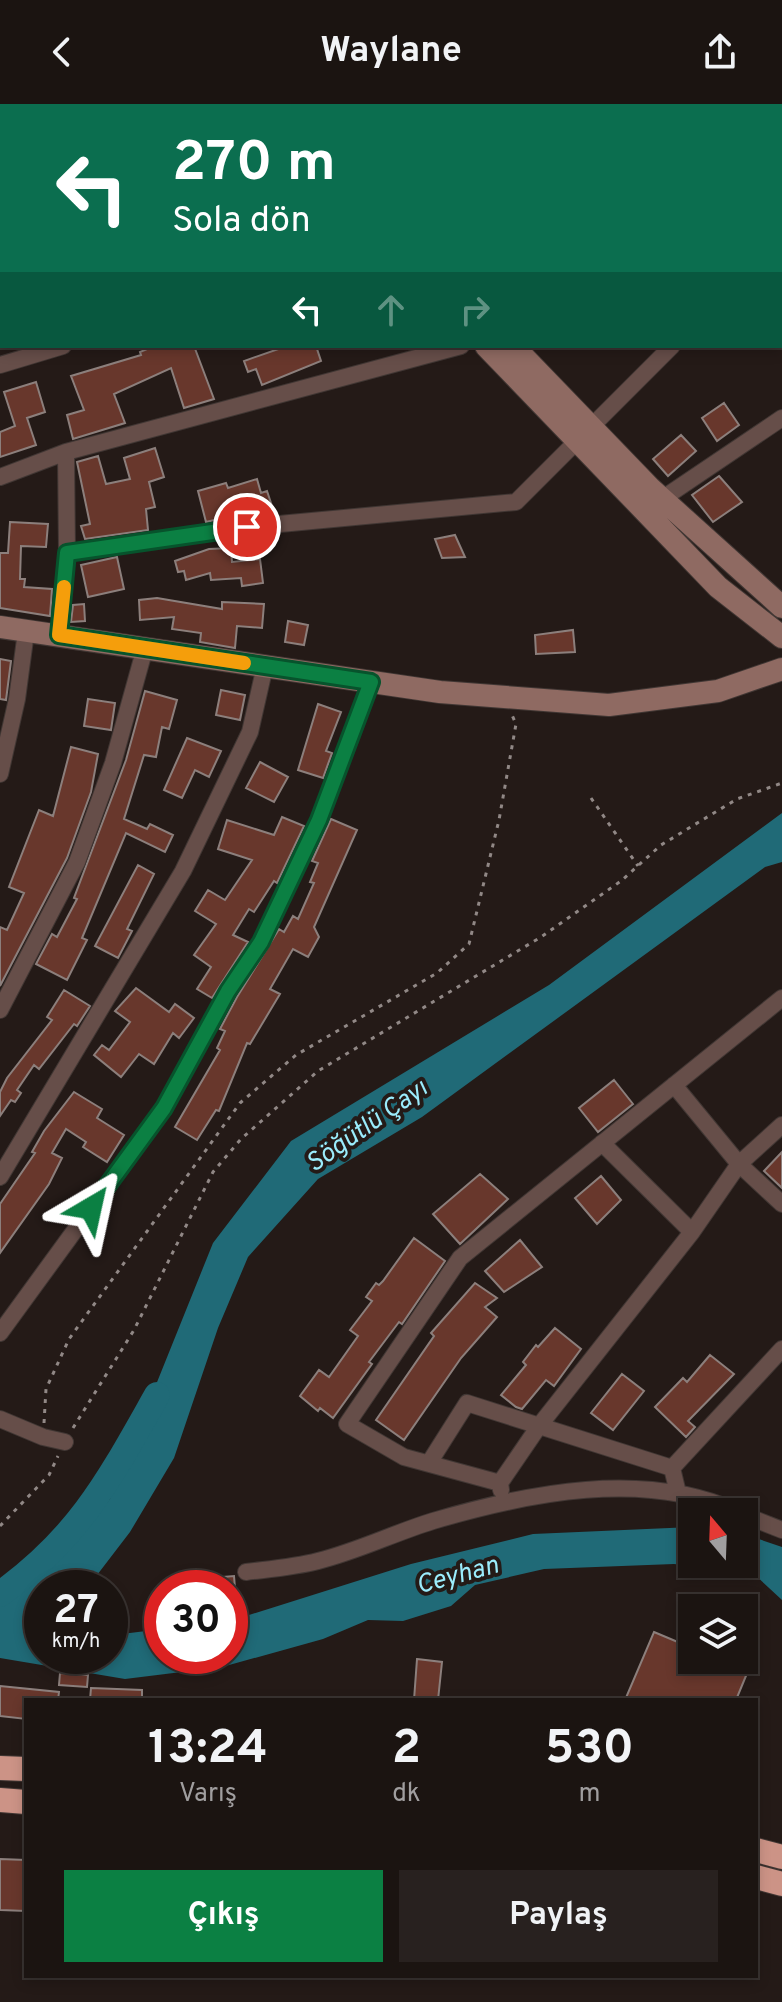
<!DOCTYPE html>
<html lang="tr">
<meta charset="utf-8">
<style>
:root{--surface:#1b1411;--page:#28211f;--text:#f1f3f6;--muted:#a09e9f;--line:#393331;--accent:#0b8043}
body{margin:0;font-family:Overpass,sans-serif;background:var(--page);color:var(--text);height:100vh;display:flex;flex-direction:column;font-size:30px;white-space:nowrap}
*{box-sizing:border-box;margin:0}
p{font-size:26px;color:var(--muted)}
.icon{flex:none;width:44px;height:44px;fill:none;stroke:currentColor;stroke-width:2;stroke-linecap:round;stroke-linejoin:round}
.map{position:relative;flex:1;overflow:hidden}
.drawer{position:absolute;left:24px;top:1594px;width:734px;height:280px;display:flex;flex-direction:column;background:var(--surface);border-radius:0px;box-shadow:0 4px 12px #0003,0 0 0 2px var(--line)}
.drawer>*{flex:none}
.banner{position:absolute;left:0px;top:0px;width:782px;height:244px;box-shadow:0 4px 12px #0003,0 0 0 2px var(--line);background:#0b6e4f;color:#fff;overflow:hidden}
.needle{width:52px;rotate:341deg}
.fabs{position:absolute;left:678px;top:1394px;display:grid;gap:16px}
.fabs a{display:grid;place-items:center;width:80px;height:80px;border-radius:0px;background:var(--surface);box-shadow:0 4px 12px #0003,0 0 0 2px var(--line);font-size:40px}
.speed{position:absolute;left:24px;top:1466px;display:flex;gap:16px;font-size:40px;font-weight:700;text-align:center}
.speed>*{display:grid;place-content:center;width:104px;height:104px;border-radius:50%;background:var(--surface);box-shadow:0 4px 12px #0003,0 0 0 2px var(--line);line-height:1}
.speed small{font-size:20px;font-weight:400}
.speed .limit{border:12px solid #d22;background:#fff;color:#111}
.pin{position:absolute;display:grid;place-items:center;width:68px;height:68px;color:#fff;margin:-34px;border:4px solid #fff;border-radius:50%;box-shadow:0 2px 8px #0007}
.me{position:absolute;width:88px;margin:-44px;rotate:36deg;stroke-linejoin:round;filter:drop-shadow(0 0 6px #0008)}
.turn{display:flex;align-items:center;gap:28px;height:168px;padding:0 40px;font-size:36px}
.turn .icon{width:104px;height:104px;stroke-width:2.5}
.turn b{display:block;font-size:56px;line-height:68px}
.lanes{display:flex;align-items:center;height:76px;padding:0 40px;background:#0003;justify-content:center;gap:40px;direction:ltr}
.lanes .off{opacity:.35}
.eta{display:flex;justify-content:space-evenly;align-items:center;height:136px;text-align:center}
.eta b{font-size:48px;font-weight:700;line-height:56px}
.button{display:flex;gap:16px;margin-top:auto;padding:16px 40px}
.button a{flex:1;height:92px;border-radius:0px;background:var(--accent);color:#fff;font-size:32px;font-weight:700;line-height:92px;text-align:center}
.button a+a{background:var(--page);color:var(--text)}
header{display:flex;justify-content:space-between;align-items:center;height:104px;padding:0 40px;background:var(--surface);font-size:36px;font-weight:700}
.map>svg:first-child{display:block}
</style>
<header><svg class="icon" aria-label="back" viewBox="0 0 24 24"><path d="M15 5l-7 7 7 7"/></svg>Waylane<svg class="icon" aria-label="share" viewBox="0 0 24 24"><path d="M12 15V3M7 8l5-5 5 5M5 13v7h14v-7"/></svg></header>
<div class="map">
<svg width="782" height="1898" viewBox="0 0 782 1898">
<rect width="100%" height="100%" fill="#241a17"/>
<path fill="#206a77" d="M782 709V758L765 763 422 1013 318 1075 248 1153 218 1224 174 1354 130 1428 94 1475 80 1484H42V1509L32 1515 42 1517V1552H110V1527L130 1529 162 1525V1552H230V1517L411 1460 533 1430 692 1423V1460H744V1430L782 1443V1496L753 1469 674 1460 544 1465 475 1481 451 1502 403 1517 368 1516 323 1535 222 1563 125 1575 0 1554V1495L19 1489 61 1452 110 1395 213 1139 291 1037 549 881Z"/>
<g fill="none" stroke-linecap="round" stroke-linejoin="round">
<path stroke="#206a77" stroke-width="26" d="M0 1490C80 1433 110 1374 157 1291"/>
</g>
<path fill="#68372c" stroke="#8c7f7c" stroke-width="2" d="M154 242H194L214 295 184 304 171 264 114 290 125 319 73 335 67 311 84 306 71 272 141 251 140 248Z
M287 242H316L321 257 262 281 256 265 248 268 244 257Z
M36 278 45 308 27 314 36 341 0 353V328L15 322 4 288Z
M724 299 739 321 717 337 702 314Z
M681 331 696 347 668 372 653 355Z
M155 344 164 373 149 378 155 403 146 405 148 426 85 435 81 422 90 420 77 358 98 352 106 380 130 375 124 354Z
M719 372 742 398 713 418 692 391Z
M257 375 261 389 267 387 272 402 206 418 198 387 226 379 228 384Z
M10 418 48 420 46 443 21 442 20 475H25L24 483 52 485 50 512 0 504V449H8Z
M455 431 465 453 442 454 435 435Z
M231 444 232 458 260 455 263 479 242 482 241 474 211 476 210 469 186 476 184 467 178 468 175 457 209 445Z
M117 453 124 485 88 493 81 461Z
M157 494 222 505V498L264 500 262 524 237 522 235 544 200 538 201 529 172 525 174 513 140 516 139 496Z
M84 500 85 517 71 518 73 501Z
M288 517 308 521 304 541 285 538Z
M573 526 575 548 536 550 535 531Z
M0 555 11 557 6 596 0 595Z
M221 586 245 591 240 616 216 611Z
M145 587 177 596 169 625 162 623 156 653 144 651 124 715 147 725 150 720 173 731 165 748 126 729 82 834 87 836 67 876 36 860 52 830 57 833 77 795 74 794 126 656Z
M88 595 115 599 111 626 84 622Z
M318 600 341 608 326 647 332 649 323 674 298 666Z
M187 634 221 647 209 673 195 666 182 694 164 686Z
M71 643 98 650 91 688 67 754 0 882V823L7 826 24 789 9 783 39 706 53 712Z
M260 658 288 673 274 698 246 684Z
M282 713 304 722 277 779 274 777 254 808 249 805 233 831 248 838 212 894 197 885 211 863 194 851 216 820 195 807 208 786 225 796 252 756 218 745 227 716 274 731Z
M331 715 357 726 314 823 319 833 308 853 293 845 270 885 280 890 250 940 247 939 219 1007 216 1006 197 1036 175 1023 220 946 217 944 225 927 220 925 237 893 279 825 284 828 293 812 298 815 314 779 310 778 318 759 312 757Z
M138 761 154 770 127 825 132 827 118 854 95 842Z
M136 884 169 908 175 900 194 914 179 934 173 929 154 960 139 950 121 973 94 951 102 941 109 946 130 918 115 907Z
M64 886 90 902 77 922 74 920 39 965 34 961 17 986 21 989 15 998 11 996 0 1012V988L7 974 52 916 47 913Z
M614 976 633 1000 598 1028 579 1004Z
M74 988 102 1005 97 1014 124 1031 107 1058 83 1043 86 1038 66 1025 52 1049 62 1054 49 1080 0 1149V1100L35 1049 32 1048 44 1027Z
M782 1048V1084L764 1067Z
M480 1070 508 1095 460 1140 433 1110Z
M601 1072 621 1096 597 1120 575 1094Z
M414 1134 445 1157 402 1220 399 1218 369 1258 372 1260 333 1314 320 1304 318 1307 300 1292 319 1266 329 1273 358 1232 350 1226 372 1197 366 1193 376 1179 379 1181 383 1177Z
M520 1136 542 1163 504 1188 485 1167Z
M475 1179 497 1194 485 1203 497 1213 461 1254 404 1336 376 1316 434 1232 431 1229Z
M555 1224 581 1245 554 1282 546 1276 522 1305 516 1303 501 1291 526 1261 523 1258 536 1241 538 1243Z
M710 1251 734 1270 688 1317 695 1323 686 1333 655 1303 683 1274 687 1278Z
M622 1270 644 1287 613 1326 591 1309Z
M234 1472 235 1484H198V1475Z
M654 1528 692 1544V1556H721L748 1567 736 1596H625Z
M417 1555 442 1558 438 1596H414Z
M60 1569 88 1571 87 1583 59 1581Z
M0 1582 59 1588 58 1596H26V1615L0 1612Z
M91 1584 142 1586V1596H90Z
M0 1755 26 1756V1807L0 1806Z"/>
<g fill="none" stroke-linecap="round" stroke-linejoin="round">
<g stroke="#413734" stroke-width="18">
<path id="street" d="M563 0 564 2
M45 2 49 0
M311 2 314 0
M622 2 626 0
M0 23 2 22
M0 135H2
M780 189H782
M0 261 63 242
M0 373 66 348 461 242
M662 395 782 314
M67 449 247 423 516 398 672 242
M59 531 67 449 66 348
M0 670 17 595 26 528
M0 906 77 758 113 659 145 544
M674 981 739 1060 782 1100
M602 1039 692 1128
M0 1073 183 767 250 628 265 562
M0 1229 164 1004 228 887 261 838 319 716 371 578
M0 1315 43 1333 65 1338
M429 1359 467 1299 672 1364 678 1389
M672 1364 782 1245
M500 1379 404 1353 347 1320 460 1154 782 894
M501 1386 500 1379 539 1322 692 1128 739 1060 782 1021
M744 1411 782 1426
M246 1468C270 1465 295 1463 318 1457 358 1447 394 1429 433 1417 528 1389 644 1365 738 1408"/>
</g>
<g stroke="#413734" stroke-width="24">
<path id="secondary" d="M251 0 253 2
M279 0 281 2
M486 242 718 483 782 533
M513 242 650 384 782 503
M0 523 440 588 609 601 718 587 782 565"/>
</g>
<g stroke="#413734" stroke-width="26">
<path id="highway" d="M0 1664 26 1665
M0 1696 26 1698
M756 1746 782 1753
M756 1773 782 1780"/>
</g>
<path stroke="#918886" stroke-width="3" stroke-dasharray="4 6" stroke-linecap="butt" d="M591 694 638 762
M44 1319 46 1285 69 1235 240 999 296 951 437 869 469 840 499 716 516 620 512 611
M73 1324 134 1226 213 1068 241 1035 318 967 541 833 621 777 661 741 737 695 782 679
M0 1422 49 1371 58 1352"/>
<use href="#street" stroke="#664e49" stroke-width="16"/>
<use href="#secondary" stroke="#8f6a62" stroke-width="22"/>
<use href="#highway" stroke="#cc9386" stroke-width="24"/>
</g>
<g fill="none" stroke-linecap="round" stroke-linejoin="round">
<g stroke="#07532c" stroke-width="20">
<path id="route" d="M91 1104 164 1004 228 887 261 838 319 716 371 578 59 531 67 449 247 423"/>
</g>
<use href="#route" stroke="#0b8043" stroke-width="14"/>
<path stroke="#f59e0b" stroke-width="14" d="M64 483 59 531 244 559"/>
</g>
<g text-anchor="middle" stroke-width="8" stroke-linejoin="round" paint-order="stroke">
<g font-size="26" font-style="italic" fill="#9becfc" stroke="#241a17">
<text transform="translate(366 1021) rotate(-35)" y="9">Söğütlü Çayı</text>
<text transform="translate(457 1470) rotate(-15)" y="9">Ceyhan</text>
</g>
</g>
</svg>
<div class="fabs">
<a><svg class="needle" viewBox="-14 -14 28 28"><path d="M0-13l5 13h-10z" fill="#e53935"/><path d="M0 13l5-13h-10z" fill="#a09e9f"/></svg></a>
<a><svg class="icon" aria-label="layers" viewBox="0 0 24 24"><path d="M12 4l9 5-9 5-9-5zM3 14l9 5 9-5"/></svg></a>
</div>
<div class="speed"><div>27<small>km/h</small></div><div class="limit">30</div></div>
<div class="pin" style="left:247px;top:423px;background:#d93025"><svg class="icon" aria-label="arrive" viewBox="0 0 24 24"><path d="M6 21V4h12l-3 4 3 4H6"/></svg></div>
<svg class="me" style="left:91px;top:1104px" viewBox="-20 -20 40 40"><path d="M0-17L14 15 0 8-14 15z" fill="#0b8043" stroke="#fff" stroke-width="4"/></svg>
<div class="banner">
<div class="turn"><svg class="icon" aria-label="left" viewBox="0 0 24 24"><path d="M17 20v-9H6M10 6l-5 5 5 5"/></svg><div><b>270 m</b>Sola dön</div></div>
<div class="lanes"><svg class="icon" aria-label="left" viewBox="0 0 24 24"><path d="M17 20v-9H6M10 6l-5 5 5 5"/></svg><svg class="icon off" aria-label="ahead" viewBox="0 0 24 24"><path d="M12 20V5M6 11l6-6 6 6"/></svg><svg class="icon off" aria-label="right" viewBox="0 0 24 24"><path d="M7 20v-9h11M14 6l5 5-5 5"/></svg></div>
</div>
<section class="drawer">
<div class="eta">
<div><b>13:24</b><p>Varış</p></div>
<div><b>2</b><p>dk</p></div>
<div><b>530</b><p>m</p></div>
</div>
<div class="button"><a>Çıkış</a><a>Paylaş</a></div>
</section>
</div>
